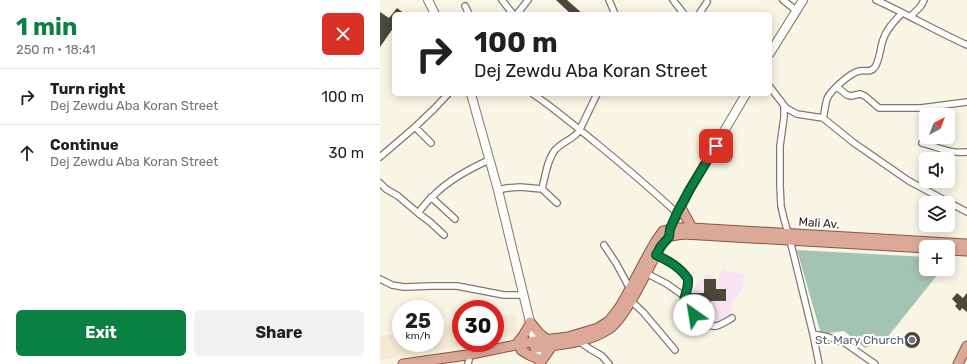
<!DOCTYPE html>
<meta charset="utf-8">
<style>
:root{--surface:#fff;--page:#f2f2f2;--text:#202124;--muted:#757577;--line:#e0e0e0;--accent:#0b8043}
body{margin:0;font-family:Rubik,sans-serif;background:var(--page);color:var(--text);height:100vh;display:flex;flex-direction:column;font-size:15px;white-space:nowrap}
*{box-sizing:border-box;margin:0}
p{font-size:13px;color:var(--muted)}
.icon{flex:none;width:22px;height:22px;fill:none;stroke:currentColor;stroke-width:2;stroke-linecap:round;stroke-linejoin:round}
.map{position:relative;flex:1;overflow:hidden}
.details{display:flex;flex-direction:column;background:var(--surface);width:380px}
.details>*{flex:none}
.banner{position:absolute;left:12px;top:12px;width:380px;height:84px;border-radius:6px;box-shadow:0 2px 10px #0003;background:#fff;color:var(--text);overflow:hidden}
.needle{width:26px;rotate:42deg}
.tools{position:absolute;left:539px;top:108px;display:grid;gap:8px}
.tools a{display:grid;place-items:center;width:36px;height:36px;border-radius:6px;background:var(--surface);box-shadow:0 2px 10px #0003;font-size:20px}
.speed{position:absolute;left:12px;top:300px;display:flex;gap:8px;font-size:20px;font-weight:700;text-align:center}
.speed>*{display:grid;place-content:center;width:52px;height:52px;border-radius:50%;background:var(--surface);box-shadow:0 2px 10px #0003;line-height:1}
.speed small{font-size:10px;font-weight:400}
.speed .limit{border:6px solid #d22;background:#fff;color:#111}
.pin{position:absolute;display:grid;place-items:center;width:34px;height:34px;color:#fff;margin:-17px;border-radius:8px;box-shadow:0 2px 6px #0006}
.me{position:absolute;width:44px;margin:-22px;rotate:328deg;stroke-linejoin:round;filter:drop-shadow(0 0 3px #0008)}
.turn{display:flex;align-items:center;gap:14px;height:84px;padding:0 16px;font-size:18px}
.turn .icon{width:52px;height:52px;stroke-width:2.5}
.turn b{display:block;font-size:28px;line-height:34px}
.round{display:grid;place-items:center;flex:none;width:42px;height:42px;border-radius:6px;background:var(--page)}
.head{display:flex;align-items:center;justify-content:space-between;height:68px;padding:0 16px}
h1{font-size:24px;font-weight:700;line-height:30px;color:var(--accent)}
.cta{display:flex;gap:8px;margin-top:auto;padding:8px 16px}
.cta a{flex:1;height:46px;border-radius:6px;background:var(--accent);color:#fff;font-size:16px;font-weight:700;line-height:46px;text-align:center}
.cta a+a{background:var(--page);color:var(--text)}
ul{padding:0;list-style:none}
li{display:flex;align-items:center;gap:12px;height:56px;padding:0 16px;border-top:1px solid var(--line)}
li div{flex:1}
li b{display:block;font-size:15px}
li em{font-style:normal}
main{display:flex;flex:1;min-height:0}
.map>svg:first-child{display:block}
</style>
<main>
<section class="details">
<div class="head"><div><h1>1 min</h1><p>250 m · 18:41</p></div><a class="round" style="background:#d93025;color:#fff"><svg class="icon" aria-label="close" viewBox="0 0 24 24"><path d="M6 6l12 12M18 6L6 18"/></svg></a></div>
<ul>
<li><svg class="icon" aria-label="right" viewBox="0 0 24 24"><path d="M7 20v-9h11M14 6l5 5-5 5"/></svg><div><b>Turn right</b><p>Dej Zewdu Aba Koran Street</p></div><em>100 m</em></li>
<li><svg class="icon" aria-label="ahead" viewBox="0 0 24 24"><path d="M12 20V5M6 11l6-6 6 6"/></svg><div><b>Continue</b><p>Dej Zewdu Aba Koran Street</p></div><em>30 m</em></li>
</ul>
<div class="cta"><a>Exit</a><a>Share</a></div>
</section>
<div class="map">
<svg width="587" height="364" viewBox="0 0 587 364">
<rect width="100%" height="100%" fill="#f8f5e5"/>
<path fill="#f6e9d5" d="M136 314 137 334 115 339V317Z
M81 323V343H98L85 346 0 360V336L21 333V343H55V327Z"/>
<path fill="#f9e3f2" d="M342 269 364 275 363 284 357 297 352 301 351 316 342 325 328 326 303 299 327 274 338 279Z"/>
<path fill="#a4c4b3" d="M417 250 546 257V269H562L506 339 485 348 464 331 441 334Z"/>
<path fill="#4a483b" d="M176 0H187L203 14H191Z
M17 8 25 14H14V27L0 47V12L9 18Z
M324 279H336V289H346V301H331V315H320L319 314V306H312L310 303V293H324Z
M577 293 583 298 587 293V312L582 308 580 311 575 306 577 304 572 299Z
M524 340a8 8 0 1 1 16 0a8 8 0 1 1-16 0Z
M35 343H49L50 348 37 351Z"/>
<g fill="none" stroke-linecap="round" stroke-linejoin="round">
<g stroke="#7d7b6c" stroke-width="8">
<path id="street" d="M122 0 133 14
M229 0 235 14
M293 0 304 14
M403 0 417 11
M496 0C527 14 556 31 587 45
M85 6 89 14
M137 14 148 0
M319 14 327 2
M531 16 541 6 544 0
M390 87 406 108 417 114 443 118 474 143 529 181 587 212
M457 87 467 95 471 96 480 94 485 96 499 108H541L587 102
M153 94C175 109 195 126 216 143 244 166 271 189 297 213
M404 106V117L400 146V186L401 206 404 219 410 240 433 334 439 364
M443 118C445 112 445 105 447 99 450 91 470 73 479 71 485 70 491 73 495 67 500 59 500 48 503 40 506 29 515 21 522 13
M35 127 51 143
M542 143C559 147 569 154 587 152
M0 157 35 127 55 108 68 94
M0 183 6 189 18 196 38 213 50 222 64 235
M162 189C165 177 167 160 175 150 183 141 198 138 202 125L217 94
M118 190 127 188 140 187 162 189 177 203
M51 197 75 219
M38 213C43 207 48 200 54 195 70 179 89 169 109 160
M224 245 236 263 250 289
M276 255C289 261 300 267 308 279 308 279 309 285 309 285 308 290 303 295 304 300 306 310 325 328 336 326 341 325 347 321 352 318
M266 273 287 284 304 296
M0 279 12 285 24 287 52 286H77L124 295H143
M250 300 263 312 295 350
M433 334 448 337 465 343 495 364
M200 342 210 349 222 356 229 364
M88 364 89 360"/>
</g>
<g stroke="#7d7b6c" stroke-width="10">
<path id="secondary" d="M48 0 55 14
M390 53 423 0
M91 94 118 190 160 363
M290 233V229L310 189 366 94"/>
</g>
<g stroke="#8c5541" stroke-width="11">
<path id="primary" d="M301 208 312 228
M568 250 587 251
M150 322 159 333 168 340
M136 345 143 336 150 324
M155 348C180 344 206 344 229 329 244 319 264 277 273 260 277 253 282 241 289 237 293 235 300 235 304 234L546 248
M141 350 149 355 159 359
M160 363 172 346
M23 364 87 355 155 341 188 337 218 328 229 321 239 308 245 298 269 253 276 241 283 231 295 228H312L587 244
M578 364 587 346"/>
</g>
<use href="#street" stroke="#fff" stroke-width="5.5"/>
<use href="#secondary" stroke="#fff" stroke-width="8"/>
<use href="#primary" stroke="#dca998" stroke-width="9"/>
</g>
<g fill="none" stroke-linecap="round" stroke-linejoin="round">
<g stroke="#07532c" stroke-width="10">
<path id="route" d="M314 315C296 297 309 298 308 279 300 267 289 261 276 255L281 246 289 237 290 229 297 213 310 189 336 146"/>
</g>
<use href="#route" stroke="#0b8043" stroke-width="7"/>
</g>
<circle fill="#6b7280" stroke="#fff" stroke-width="1.5" cx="532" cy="340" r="4"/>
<g text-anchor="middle" stroke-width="4" stroke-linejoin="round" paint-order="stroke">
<g font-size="12" fill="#24231d" stroke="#fff">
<text transform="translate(439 223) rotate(4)" y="4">Mali Av.</text>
</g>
<g font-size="12" fill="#5b616d" stroke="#fff" text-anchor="end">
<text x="524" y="344">St. Mary Church</text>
</g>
</g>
</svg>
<div class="tools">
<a><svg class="needle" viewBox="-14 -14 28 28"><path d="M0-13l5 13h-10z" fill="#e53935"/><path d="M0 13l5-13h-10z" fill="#757577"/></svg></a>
<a><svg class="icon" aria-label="sound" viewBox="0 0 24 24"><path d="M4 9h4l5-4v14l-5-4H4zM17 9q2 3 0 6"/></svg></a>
<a><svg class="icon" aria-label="layers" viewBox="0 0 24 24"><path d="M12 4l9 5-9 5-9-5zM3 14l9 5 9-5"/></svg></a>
<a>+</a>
</div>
<div class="speed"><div>25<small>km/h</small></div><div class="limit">30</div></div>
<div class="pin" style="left:336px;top:146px;background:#d93025"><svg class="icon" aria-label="arrive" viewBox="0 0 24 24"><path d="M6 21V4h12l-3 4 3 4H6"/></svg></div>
<svg class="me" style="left:314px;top:315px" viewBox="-20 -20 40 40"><circle r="19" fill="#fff"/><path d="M0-13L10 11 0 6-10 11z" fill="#0b8043"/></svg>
<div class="banner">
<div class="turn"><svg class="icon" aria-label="right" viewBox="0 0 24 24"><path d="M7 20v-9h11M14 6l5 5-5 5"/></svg><div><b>100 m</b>Dej Zewdu Aba Koran Street</div></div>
</div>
</div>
</main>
